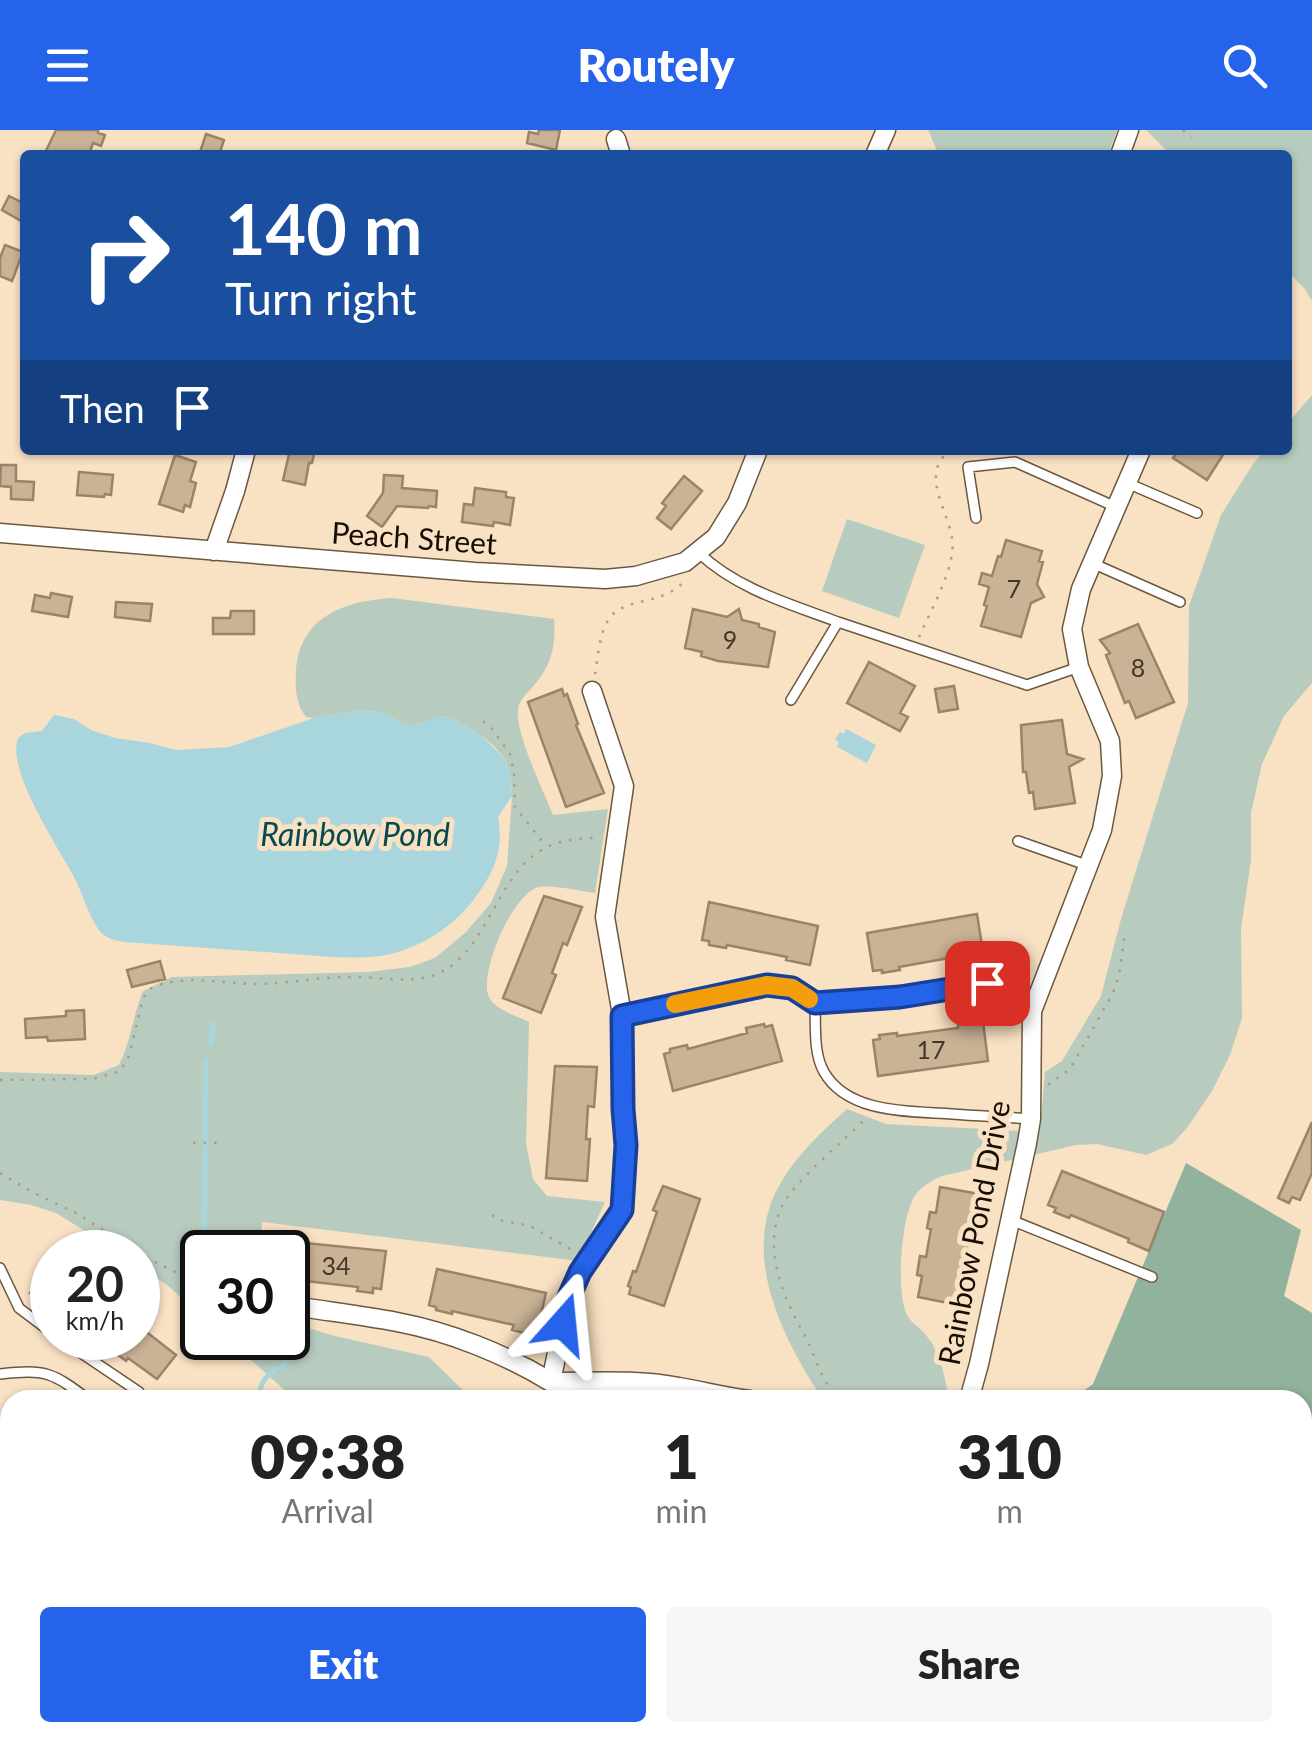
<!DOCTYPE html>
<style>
:root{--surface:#fff;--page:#f6f6f6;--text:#222;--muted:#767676;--accent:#2563eb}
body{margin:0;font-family:Lato,sans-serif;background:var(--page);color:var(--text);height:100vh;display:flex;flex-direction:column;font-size:38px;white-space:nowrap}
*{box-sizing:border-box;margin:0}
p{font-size:32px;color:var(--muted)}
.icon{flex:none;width:55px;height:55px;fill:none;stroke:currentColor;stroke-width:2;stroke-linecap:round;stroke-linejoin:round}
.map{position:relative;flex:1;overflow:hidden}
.panel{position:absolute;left:0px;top:1260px;width:1312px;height:352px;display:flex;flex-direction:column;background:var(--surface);border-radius:30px 30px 0 0;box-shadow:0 2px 8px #0004}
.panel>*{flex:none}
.banner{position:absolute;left:20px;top:20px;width:1272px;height:305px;border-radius:10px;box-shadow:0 2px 8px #0004;background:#1a4fa0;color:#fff;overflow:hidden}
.speed{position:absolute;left:30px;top:1100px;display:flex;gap:20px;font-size:50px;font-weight:700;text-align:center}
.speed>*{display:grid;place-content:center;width:130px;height:130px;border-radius:50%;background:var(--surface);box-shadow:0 2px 8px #0004;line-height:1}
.speed small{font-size:25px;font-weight:400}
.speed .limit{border:5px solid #111;border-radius:15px;background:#fff;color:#111}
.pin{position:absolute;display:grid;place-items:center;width:85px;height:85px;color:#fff;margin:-42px;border-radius:20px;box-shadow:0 5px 15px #0006}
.me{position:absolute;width:110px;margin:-55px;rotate:18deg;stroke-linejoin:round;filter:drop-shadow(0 0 8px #0008)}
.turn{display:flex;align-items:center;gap:35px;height:210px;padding:0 40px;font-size:45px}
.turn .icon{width:130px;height:130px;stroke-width:2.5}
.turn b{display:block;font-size:70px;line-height:85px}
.then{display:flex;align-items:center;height:95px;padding:0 40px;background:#0003;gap:20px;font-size:38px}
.eta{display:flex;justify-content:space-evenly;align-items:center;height:170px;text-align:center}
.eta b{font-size:60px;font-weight:800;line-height:70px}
.button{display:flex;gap:20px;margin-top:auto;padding:20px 40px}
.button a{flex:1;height:115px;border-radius:10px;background:var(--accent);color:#fff;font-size:40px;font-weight:800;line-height:115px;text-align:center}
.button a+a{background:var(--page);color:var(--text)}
header{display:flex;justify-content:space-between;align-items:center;height:130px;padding:0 40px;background:var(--accent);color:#fff;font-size:45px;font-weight:800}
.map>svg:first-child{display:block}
</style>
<header><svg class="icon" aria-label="menu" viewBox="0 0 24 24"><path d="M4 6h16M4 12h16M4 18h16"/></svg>Routely<svg class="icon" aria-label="search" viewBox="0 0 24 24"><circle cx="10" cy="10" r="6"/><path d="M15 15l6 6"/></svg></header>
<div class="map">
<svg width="1312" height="1611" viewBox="0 0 1312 1611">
<rect width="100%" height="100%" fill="#f9e1c4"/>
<path fill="#b7ccbe" d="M928 0H1117L1108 25H939Z
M1146 0H1312V171L1305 159 1288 142V25H1171Z
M1312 265V553L1284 586 1262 634 1251 683V730L1241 799 1242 888 1230 925 1212 961 1187 998 1172 1014 1146 1025 1097 1014 1076 1015 942 1046C933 1050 923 1055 916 1064 901 1084 895 1165 908 1187 913 1194 920 1198 925 1204 941 1222 945 1247 949 1270H823C786 1213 745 1137 773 1068 788 1033 819 1004 847 979L886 994 1040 1002 1045 942 1062 931 1101 866 1121 789 1188 573 1189 476 1221 385 1253 334 1265 320H1288V293Z
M847 389 925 415 899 488 822 461Z
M392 468 554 489C556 515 552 534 535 554 528 563 519 569 518 580 515 603 544 662 553 685L608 679 595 763C580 761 553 755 539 757 513 762 478 844 489 867 495 880 517 886 529 892L526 1014 533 1049 547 1066 605 1072 578 1131 262 1092 260 1122H202V1186L167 1155 138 1135V1122H119L56 1083 31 1075 0 1070V942L94 945 119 935C131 911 133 885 143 861L172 847 368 842 410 837 435 828 466 802 491 773 507 736 512 666 511 647 505 629 494 616 481 605 452 588 439 586 424 593 410 596 379 582 360 580 314 588 306 587C296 575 295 558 296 542 299 487 344 471 392 468Z
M288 1192 335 1206 429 1227 473 1270H296L226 1208H288Z
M295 1602 299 1611H214L192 1607 142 1611H34L33 1603Z"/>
<path fill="#91b29c" d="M1186 1033 1301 1100 1284 1166 1312 1183V1611H1219L1220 1603 1302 1602V1270H1071L1093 1254Z"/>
<path fill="#a9d6dc" d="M359 580 379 582 410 596 424 593 439 586 452 588 481 605 505 629 511 647 512 666 498 687C504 717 495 741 477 765 458 793 424 816 391 824 359 831 324 826 292 824 236 820 180 816 124 812 114 810 104 808 98 799 88 784 83 765 75 749 59 718 6 641 18 608L25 603 42 601 54 585 74 589 91 600 115 608 150 613 176 620 229 617 314 588Z
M846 599 876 615 867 633 837 617 839 612 835 610 840 602 844 604Z
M695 1603H795L804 1611H691Z
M965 1603 1092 1602 1124 1607 1143 1604 1155 1607 1173 1603 1213 1602 1214 1611H954Z"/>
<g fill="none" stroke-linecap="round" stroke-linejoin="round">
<path stroke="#a9d6dc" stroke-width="5" d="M211 914 213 894
M204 1122 206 930
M202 1157V1158
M263 1270 260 1263C261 1248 272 1241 285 1235L289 1215 285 1208
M1302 1411 1312 1402
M349 1602 351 1605 368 1606
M1235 1611 1239 1602"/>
</g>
<path fill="#c9b295" stroke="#9a8469" stroke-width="2.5" d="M56 0H98V3L105 5 101 16 93 13 89 25H44Z
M539 0H560L556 20 527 13 529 2 538 4Z
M206 4 224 10 219 25H199Z
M9 66 25 74V83L21 91 2 80Z
M5 115 23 122 12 151 0 146V128Z
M290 320H315L312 333H309L305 355 283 350Z
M1179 320H1226L1207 350 1173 328Z
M175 325 196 332 190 351 196 353 190 377 185 375 183 382 159 374Z
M1 335H16V351L34 352 33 370 11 369V357L0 356Z
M79 342 113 345 111 365 105 364 104 367 77 365Z
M384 345 403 346 402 358 437 361 436 377 429 376 428 378 397 376 382 397 367 386 383 363Z
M684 346 702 361 671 399 657 388 666 376 662 373Z
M475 358 506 362V367L514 368 510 395 494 392 493 396 462 392 464 374 473 375Z
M1006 410 1042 421 1039 431 1043 432 1037 454 1044 467 1031 473 1021 507 981 496 987 476 984 475 989 457 979 454 982 443 992 446 998 426 1001 427Z
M51 463 72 467 68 487 32 481 35 465 50 468Z
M116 472 152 474 150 491 115 487Z
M693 479 727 487 739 479 742 490 759 494V497L775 502 768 537 718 531 701 526 702 522 685 518Z
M231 481H254V504H213V488H230Z
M1138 494 1174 572 1136 588 1129 571 1125 573 1106 525 1110 523 1100 510Z
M869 532 915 556 900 583 908 587 900 601 847 573Z
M954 556 958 579 939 582 935 559Z
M562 559 564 566 567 564 578 594 576 595 604 663 566 677 528 572Z
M1062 590 1067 624 1083 629 1069 637 1075 673 1035 679 1033 662 1029 663 1026 642H1023L1021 595Z
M544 766 582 777 567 815 563 813 552 843 556 845 541 883 503 868Z
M709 772 818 796 810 835 786 830 787 827 727 815 726 818 709 815V811L702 810Z
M977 784 983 822 978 823 979 826 961 829 960 826 899 837 900 840 882 843V840L873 841 867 803Z
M160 831 165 849 132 857 127 840Z
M84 880 85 909 48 911 47 907 26 908 25 889 66 886V881Z
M974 890 975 893 983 892 988 931 878 946 873 910 880 909 879 905 897 903V906L958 898V893Z
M764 894 765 897 772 895 782 931 673 961 664 924 670 922V919L687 915 688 919 747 903 746 898Z
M555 936 597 937 594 977 588 976 586 1009H590L587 1051 546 1048Z
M1312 992V1043L1300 1070 1292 1067 1289 1073 1278 1068Z
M1062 1041 1164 1082 1149 1121 1128 1112 1129 1109 1071 1085 1069 1088 1054 1082 1056 1078 1048 1075Z
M663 1056 700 1069 664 1176 629 1164 631 1157 628 1156 633 1141 636 1142 657 1082 653 1080Z
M940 1057 980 1064 973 1103H969L960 1167 954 1166 953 1174 918 1167 922 1146 917 1145 920 1126 926 1127 931 1099 927 1098 930 1082 936 1083Z
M275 1110 386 1121 381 1159 373 1158V1163L357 1161 358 1157 288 1149V1122H274Z
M52 1134V1177L30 1163Z
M437 1139 546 1163 536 1206 512 1200 514 1195 452 1181V1184L436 1180V1177L429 1175Z
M144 1200 176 1225 157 1249 128 1228 126 1231 95 1208H138Z"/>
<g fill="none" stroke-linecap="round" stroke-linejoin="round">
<g stroke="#6c583e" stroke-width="12">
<path id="lane" d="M1127 353 1197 383
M976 388 968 337 1015 332 1116 377
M699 423C737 459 790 474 838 492L791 570
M1092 433 1180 472
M838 492 1027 555 1079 537
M1018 711 1089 736
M815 873C816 895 813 923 824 942 848 984 910 981 952 984 978 986 1004 987 1031 989
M622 885 767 855 792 858 815 873 900 867 987 853
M1011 1090 1152 1147
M0 1138 19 1178 52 1203
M59 1208 139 1262
M0 1244C46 1239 52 1242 89 1270"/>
</g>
<g stroke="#6c583e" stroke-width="21">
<path id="street" d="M616 9 621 25
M875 25 886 0
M1120 25 1129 0
M0 403 475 442 605 449 636 446 685 432 716 407 737 373 758 320
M214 421 235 361 246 320
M592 561 624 656 605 787 622 885 623 979 626 1015 622 1080 580 1143 568 1169 551 1252C593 1252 637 1249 679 1257 703 1261 725 1267 750 1270
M288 1175C324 1181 361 1185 397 1192 450 1202 505 1224 551 1252
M969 1270 979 1234 1027 1013 1031 989 1032 881 1102 700 1112 646 1110 611 1079 537 1072 499 1081 459 1141 320"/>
</g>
<g stroke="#6c583e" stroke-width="26">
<path id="secondary" d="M0 1492 10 1588"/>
</g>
<path stroke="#ae9b85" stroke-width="2.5" stroke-dasharray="2.5 8" stroke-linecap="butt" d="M1183 0 1191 8
M919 507C930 481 957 436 952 408 947 378 919 342 951 320
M595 544C598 528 599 503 609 489 624 466 664 477 686 449
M483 591 492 599 510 624 514 643 515 677 546 716
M0 950 93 949 120 941 129 926 142 872C145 864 148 859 156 856 190 844 228 855 263 854 291 853 319 847 347 847 370 846 393 851 416 849 485 843 489 753 540 721 557 710 579 708 599 708
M1048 955 1070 939 1113 863 1119 845 1125 804
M193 1013H219
M0 1043 34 1063 76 1083 153 1131 175 1142 202 1149
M492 1085 499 1090 530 1096 575 1122
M841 1270C820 1253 817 1227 804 1204 783 1167 763 1120 781 1078 793 1052 844 1011 866 988
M564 1602 575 1611
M369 1611 386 1602"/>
<use href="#lane" stroke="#fff" stroke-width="9"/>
<use href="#street" stroke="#fff" stroke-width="18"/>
<use href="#secondary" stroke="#fff" stroke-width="22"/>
</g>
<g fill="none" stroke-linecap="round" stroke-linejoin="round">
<g stroke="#184099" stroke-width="25">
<path id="route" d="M563 1194 568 1169 580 1142 622 1080 626 1015 623 979 622 886 767 855 792 858 815 873 900 867 987 853"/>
</g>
<use href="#route" stroke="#2563eb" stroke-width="18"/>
<path stroke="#f59e0b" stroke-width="18" d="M675 874 767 855 792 858 809 869"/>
</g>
<g text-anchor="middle" stroke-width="10" stroke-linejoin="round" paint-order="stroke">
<g font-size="25" fill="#433729">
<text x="1014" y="468">7</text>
<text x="730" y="519">9</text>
<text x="1138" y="547">8</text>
<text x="931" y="929">17</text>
<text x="336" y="1145">34</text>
</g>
<g font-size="30" fill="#160e05" stroke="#f9e1c4">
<text transform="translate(414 409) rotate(4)" y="10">Peach Street</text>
<text transform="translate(975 1103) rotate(-79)" y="10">Rainbow Pond Drive</text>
</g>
<g font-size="32" font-style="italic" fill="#054a50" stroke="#f9e1c4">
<text x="355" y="716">Rainbow Pond</text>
</g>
</g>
</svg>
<div class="speed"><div>20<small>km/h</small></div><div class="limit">30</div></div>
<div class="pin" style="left:987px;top:853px;background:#d93025"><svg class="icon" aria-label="arrive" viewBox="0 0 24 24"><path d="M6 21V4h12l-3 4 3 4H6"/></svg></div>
<svg class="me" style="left:563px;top:1194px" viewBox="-20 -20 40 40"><path d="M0-17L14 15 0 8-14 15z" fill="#2563eb" stroke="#fff" stroke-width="4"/></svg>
<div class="banner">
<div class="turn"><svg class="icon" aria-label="right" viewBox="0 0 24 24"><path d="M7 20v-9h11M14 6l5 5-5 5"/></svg><div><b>140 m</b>Turn right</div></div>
<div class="then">Then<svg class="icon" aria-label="arrive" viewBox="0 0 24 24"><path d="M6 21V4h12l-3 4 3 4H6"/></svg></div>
</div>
<section class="panel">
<div class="eta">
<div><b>09:38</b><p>Arrival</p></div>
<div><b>1</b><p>min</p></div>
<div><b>310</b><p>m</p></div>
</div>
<div class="button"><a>Exit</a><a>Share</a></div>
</section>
</div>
